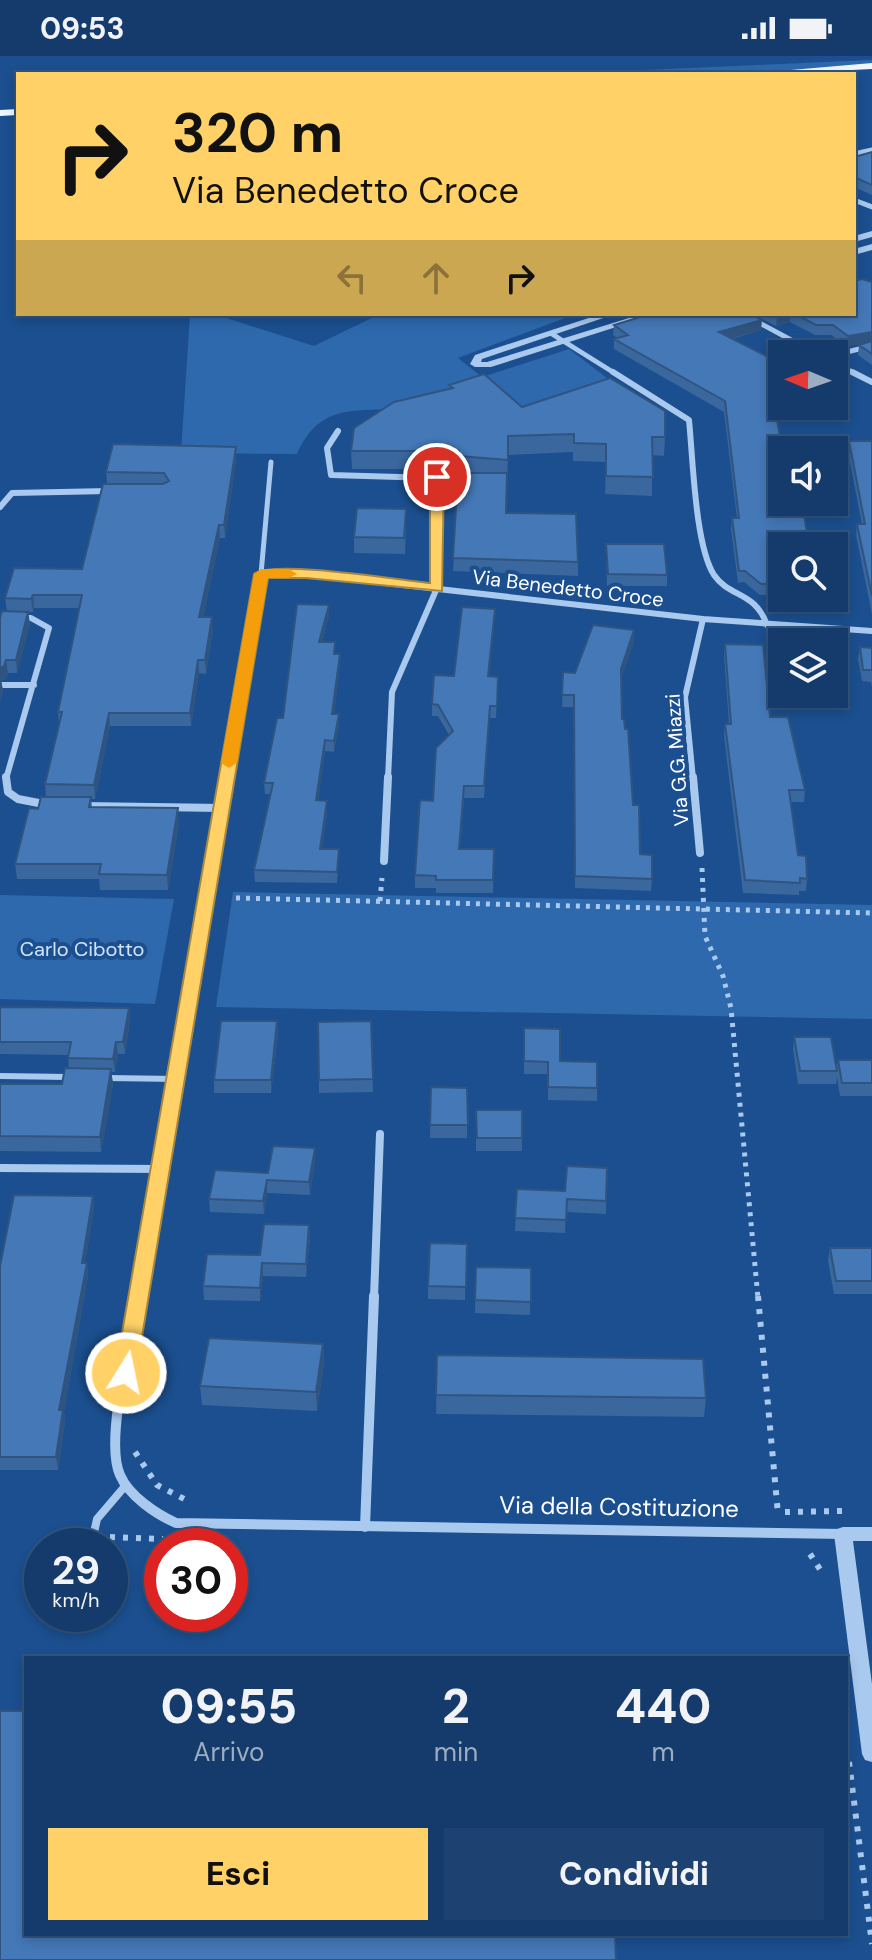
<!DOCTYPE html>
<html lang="it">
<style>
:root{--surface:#143b6b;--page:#1d4271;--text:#f1f3f6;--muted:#9dadc1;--line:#33557e;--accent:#ffd166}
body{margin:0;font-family:"DM Sans",sans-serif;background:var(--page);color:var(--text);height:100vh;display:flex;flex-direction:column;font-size:30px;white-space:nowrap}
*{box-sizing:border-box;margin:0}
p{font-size:26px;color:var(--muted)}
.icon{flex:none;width:44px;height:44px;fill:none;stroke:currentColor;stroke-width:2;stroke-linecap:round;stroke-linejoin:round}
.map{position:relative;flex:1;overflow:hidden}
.drawer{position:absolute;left:24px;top:1600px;width:824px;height:280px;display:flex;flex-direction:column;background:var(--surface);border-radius:0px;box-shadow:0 4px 12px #0003,0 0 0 2px var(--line)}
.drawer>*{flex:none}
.top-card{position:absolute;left:16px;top:16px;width:840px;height:244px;border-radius:0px;box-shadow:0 4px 12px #0003,0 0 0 2px var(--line);background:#ffd166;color:#111;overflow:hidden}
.needle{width:52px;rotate:272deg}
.controls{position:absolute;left:768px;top:284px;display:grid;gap:16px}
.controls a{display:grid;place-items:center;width:80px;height:80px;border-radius:0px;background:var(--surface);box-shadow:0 4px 12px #0003,0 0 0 2px var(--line);font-size:40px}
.speed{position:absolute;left:24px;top:1472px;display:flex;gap:16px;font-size:40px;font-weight:700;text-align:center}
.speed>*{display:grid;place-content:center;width:104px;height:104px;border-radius:50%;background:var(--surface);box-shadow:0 4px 12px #0003,0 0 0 2px var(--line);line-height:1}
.speed small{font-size:20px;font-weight:400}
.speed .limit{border:12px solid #d22;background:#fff;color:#111}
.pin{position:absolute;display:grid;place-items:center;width:68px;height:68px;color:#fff;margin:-34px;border:4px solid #fff;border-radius:50%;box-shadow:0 2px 8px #0007}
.me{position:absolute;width:88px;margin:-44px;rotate:10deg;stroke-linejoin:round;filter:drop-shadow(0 0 6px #0008)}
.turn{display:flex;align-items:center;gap:28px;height:168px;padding:0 24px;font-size:36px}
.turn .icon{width:104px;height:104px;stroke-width:2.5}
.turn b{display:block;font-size:56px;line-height:68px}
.lanes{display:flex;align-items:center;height:76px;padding:0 24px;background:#0003;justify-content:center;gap:40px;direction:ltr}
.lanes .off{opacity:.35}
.eta{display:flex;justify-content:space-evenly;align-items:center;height:136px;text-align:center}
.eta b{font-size:48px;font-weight:800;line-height:56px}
.action{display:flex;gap:16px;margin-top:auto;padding:16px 24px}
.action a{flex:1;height:92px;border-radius:0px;background:var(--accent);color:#111;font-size:32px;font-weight:800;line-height:92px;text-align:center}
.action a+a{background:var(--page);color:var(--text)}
.status{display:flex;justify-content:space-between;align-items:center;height:56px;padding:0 40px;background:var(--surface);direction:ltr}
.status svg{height:22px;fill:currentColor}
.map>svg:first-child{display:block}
</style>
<div class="status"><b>09:53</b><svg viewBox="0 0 49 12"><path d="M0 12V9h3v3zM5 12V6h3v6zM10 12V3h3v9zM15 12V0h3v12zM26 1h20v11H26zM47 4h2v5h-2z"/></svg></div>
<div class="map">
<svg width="872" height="1904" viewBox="0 0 872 1904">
<rect width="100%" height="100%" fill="#1b4f8f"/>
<path fill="#2e69ad" d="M872 4V11L733 18H550Z
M190 258H214L314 290 380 258H576L458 302 482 321 569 293 616 329 522 361 505 336 495 331C467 337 424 352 397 353 351 355 319 349 297 398L181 397Z
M233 836 872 849V963L216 951Z
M0 839 174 843 155 948 0 943Z"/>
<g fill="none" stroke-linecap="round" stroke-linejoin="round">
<path stroke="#a9c9ee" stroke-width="5" stroke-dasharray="4 6" stroke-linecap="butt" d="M702 812 705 880 723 920 731 952 758 1242
M236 842 872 857
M380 845 382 822"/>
<path stroke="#a9c9ee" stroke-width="6" stroke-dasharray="5 8" stroke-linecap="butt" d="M758 1240 778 1458
M135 1396 157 1429 190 1446
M785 1456 843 1455
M110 1481 163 1483
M810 1498 823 1518
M849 1706 872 1888"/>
<path stroke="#a9c9ee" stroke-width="5" d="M261 518 271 406"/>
<path stroke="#a9c9ee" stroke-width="6" d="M0 1020 68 1021
M108 1022 177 1023"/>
<path stroke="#a9c9ee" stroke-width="8" d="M91 1490 97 1463 126 1429"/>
<path stroke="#a9c9ee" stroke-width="5" d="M854 98 872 94
M854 144 872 151
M743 258 817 298
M552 278 616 318
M834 299 872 290
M834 307 856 318"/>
<path stroke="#a9c9ee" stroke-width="6" d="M613 316 689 364C693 403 695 489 714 519 730 542 755 535 767 569
M852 316 872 326
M338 375 327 392 331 419 467 423
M0 451 12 437 109 435
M0 561 31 562 49 572 6 723
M0 629H34
M227 723 261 518H306L703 563 872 575
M388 723 392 636 437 532V421
M693 723 685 641 703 563"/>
<path stroke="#a9c9ee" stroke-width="8" d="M6 721 8 736 18 743 49 749
M693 721 700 797
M83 750 222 752
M384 805 388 721
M0 1112 163 1113
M140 1242 227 721
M374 1242 380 1078"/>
<path stroke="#a9c9ee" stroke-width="10" d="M140 1240C132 1282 104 1383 120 1419 129 1440 156 1458 176 1467L843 1478
M365 1471 374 1240"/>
<path fill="#a9c9ee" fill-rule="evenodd" d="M872 175V181L854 186V180Z
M872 188V194L854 199V193Z
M601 258H615L482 303 481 306H487L642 258H657L491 311H475L470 308 475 299Z
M843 1471H872V1485H853L872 1628V1706L865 1704 862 1698 834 1478 837 1473Z"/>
<path fill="#f0f6ff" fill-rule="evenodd" d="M872 7V13L773 18 779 15Z
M18 53V59L0 60V54Z"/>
</g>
<path fill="#3a679d" d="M872 96V139L854 131V101Z
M870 226H872V309L858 299 859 289 870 286 847 290 831 279H815L790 266 776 270 751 258H854Z
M614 269 761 274 732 283 782 308V345L774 348 782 490V538L760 539 744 526 738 527 731 473 732 462H737L724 356 614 293V283L617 282 613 279Z
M449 329 522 351 665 381 664 400 652 399V440L605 438 606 406 573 405V396L508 399 506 457 578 506V520L453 515 459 413H352L351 395 449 333Z
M849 385H872V558L856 479 857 468H862L848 396Z
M236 391V404L225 482H220L203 561 213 574 206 618 199 617 191 670H110L95 743H91L92 751 179 767 168 834H100L99 823H17L15 808 38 753 46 741 45 728 59 667 58 656 79 552H34L33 556H28L30 568 17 617H8L6 623 1 624 3 635 0 645V627L7 555 5 542 82 513 107 428 106 416Z
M406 469 405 498 354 497V481Z
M606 488 667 519V530H607Z
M782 540V542H818L817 551 781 550Z
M329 549V559L322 586 335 598 340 608 334 658 339 669 334 696 325 695 318 744 327 745V756L322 793H339L337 827 255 826 254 814 271 738H265L264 727 283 662Z
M495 553 489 621H498L496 662H489L484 742H464L460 793H494L493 837H436V832H415V819L449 679 438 660H432V648L454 620Z
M634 586 621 622 622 663 640 798 652 823 651 835 575 832 574 651H562L563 616 575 617Z
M725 588 770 661 805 734 804 746H791L798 799 807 823 806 835H799V839L743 837 724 680 725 668H729L724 600Z
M860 591 872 592V631L871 626 862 625 858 603Z
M0 951 129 952 130 965 125 998H118L115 1016H111L113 1028 101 1096 0 1095V1028H62L69 1012 68 999 0 998Z
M277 965 278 978 271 1037H214V1024Z
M371 965 373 1036 319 1037 318 966Z
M524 972 560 1005 597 1032V1045L548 1044V1018H524Z
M794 981 837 1011 838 1004H872V1040H840L837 1021 836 1028H798L793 993Z
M431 1031 467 1032V1082H430Z
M476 1054 522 1082V1095H476Z
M315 1092V1104L310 1139 267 1137 264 1158 210 1156 209 1143 268 1117Z
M607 1112 606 1158 566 1156 565 1177 515 1175 517 1133 565 1135Z
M93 1140 94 1153 85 1207H87L88 1220 64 1355 65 1367 58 1414H0V1210Z
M309 1169 310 1182 306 1221 263 1220 260 1245 204 1244 203 1230 260 1199Z
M467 1188 465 1244 428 1243V1230Z
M830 1192H872V1238H834L828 1205Z
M476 1211 531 1212 530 1259 475 1257Z
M323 1288 324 1307 317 1355 202 1349 200 1330Z
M437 1299 706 1342 704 1361 436 1358Z"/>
<path fill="#305480" d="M783 258H790V266L776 270 777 260Z
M762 264 761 274 719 286V276Z
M872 276V286L847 290 848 280Z
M782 335V345L772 349 773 338Z
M236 391V404L225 482 224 469Z
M219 469 220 482 200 574 199 561Z
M33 539 34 552 33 556 31 543Z
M329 549V559L320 596 319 586Z
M495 553V564L488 632V620Z
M28 556 30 568 17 617 16 604Z
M212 561 213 574 206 618 205 604Z
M634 574V586L620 625 621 613Z
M340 598V608L333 669 332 658Z
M6 604 8 617 6 623 1 624 3 635 0 645V612Z
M198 604 199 617 191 670 190 657Z
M109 657 110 670 95 743 94 729Z
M339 658V669L334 696V685Z
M325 684V695L317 756 316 744Z
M327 745V756L321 804 320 793Z
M178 752 179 767 168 834 167 819Z
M129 952 130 965 125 998 123 986Z
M277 965 278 978 271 1037V1024Z
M116 986 118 998 115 1016 113 1003Z
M111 1013 113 1028 101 1096 100 1081Z
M315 1092V1104L310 1139 309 1126Z
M267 1124V1137L264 1158 263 1145Z
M93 1140 94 1153 83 1220 82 1207Z
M309 1169 310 1182 306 1221V1208Z
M87 1207 88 1220 64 1355 65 1367 58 1414 56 1401 59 1354Z
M262 1207 263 1220 260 1245V1232Z
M323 1288 324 1307 317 1355 316 1336Z"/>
<path fill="#4478b7" stroke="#305480" stroke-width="2" d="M872 96V129L854 121V101Z
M862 223 872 226V276L848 280 833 269H816L795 258H854V225Z
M650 258H751L762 264 719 276 782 308V335L773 338 782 394V446H802L809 490H782V527L761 528 745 515H739L732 462H739L725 345 614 283 628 279 614 269Z
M872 285V298L859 289Z
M484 318 522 351 610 322 665 355V381H652L653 421 606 420V388L574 387V378L508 380V404L459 400V395H351L354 372 394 346 453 332 449 329Z
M849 385H872V540L857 468H865Z
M113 388 236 391 224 469H219L199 561H212L205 604H198L190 657H109L94 729 45 728 62 656H58L82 539H33L31 543 5 542 14 512 82 513 103 428H163L169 425 164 417 106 416Z
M458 417H507L506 457 576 458 578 506 453 502Z
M357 452 406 453 404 482 354 481Z
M606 488H664L667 519 608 518Z
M297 548 329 549 319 586H335L334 598H340L332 658H339L334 685 325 684 316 744 327 745 320 793H339L337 816 254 814 273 727H264L277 662H283Z
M462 551 495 553 488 620 498 621 497 650H490L484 730H464L459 793H494L493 824H436V820L415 819 420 744 433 745 436 692 453 675 438 649 432 648 434 619 454 620Z
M2 555 28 556 16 604H6L4 610 0 612V562Z
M593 569 634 574 621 613 622 663H624L625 673H628L633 749H639L640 798 652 799V823L575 820 574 639H562L563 616 575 617Z
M725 588 763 589 770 661H788L805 734H789L798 799 806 800 807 823 800 822V827L745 824 725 668H731Z
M860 591 872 592V614H863Z
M41 741H91L89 751 178 752 167 819 99 818 101 808H15L29 752 38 753Z
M0 951 129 952 123 986H116L113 1003 68 1002 71 986H0Z
M221 965H277L271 1024H214Z
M371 965 373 1023 319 1024 318 966Z
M524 972 560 973V1005L597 1006V1032L548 1031V1006L524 1005Z
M794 981H831L837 1015H800Z
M838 1004H872V1027H842Z
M65 1012 111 1013 100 1081 0 1080V1028H62Z
M431 1031 467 1032 468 1069H430Z
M476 1054H522V1082H477Z
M273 1090 315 1092 309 1126 267 1124 263 1145 209 1143 215 1114 268 1117Z
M567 1110 607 1112 606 1145 567 1143 566 1164 515 1162 517 1133 565 1135Z
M14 1139 93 1140 82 1207H87L59 1354H63L56 1401H0V1210Z
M264 1168 309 1169 306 1208 262 1207 260 1232 203 1230 207 1198 260 1199Z
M430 1187 467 1188 466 1231 428 1230Z
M830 1192H872V1225H836Z
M476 1211 531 1212V1246L475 1244Z
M209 1282 323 1288 316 1336 200 1330Z
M437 1299 703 1303 706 1342 436 1339Z
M0 1655H26V1878H615L616 1904H0Z"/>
<path fill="#ffd166" stroke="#a68842" stroke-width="2" d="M437 417 444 421 442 535 306 522H268L136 1317 133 1323H118L115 1317 254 518C272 503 400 524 430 527V421Z"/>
<path fill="#f59e0b" d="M261 513H289L297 518 289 522H268L237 707 229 712 221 707 254 518Z"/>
<g text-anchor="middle" stroke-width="8" stroke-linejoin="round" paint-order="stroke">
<g font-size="20" fill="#fff" stroke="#1b4f8f">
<text transform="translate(568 532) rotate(7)" y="7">Via Benedetto Croce</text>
<text transform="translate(677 704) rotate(-94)" y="7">Via G.G. Miazzi</text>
</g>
<g font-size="20" fill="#cfe3fa" stroke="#1b4f8f">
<text x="82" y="900">Carlo Cibotto</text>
</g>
<g font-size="24" fill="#fff" stroke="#1b4f8f">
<text transform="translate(619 1451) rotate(1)" y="8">Via della Costituzione</text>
</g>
</g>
</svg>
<div class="controls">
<a><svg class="needle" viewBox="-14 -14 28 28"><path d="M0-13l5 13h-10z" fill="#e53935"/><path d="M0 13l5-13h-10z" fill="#9dadc1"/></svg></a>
<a><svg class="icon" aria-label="sound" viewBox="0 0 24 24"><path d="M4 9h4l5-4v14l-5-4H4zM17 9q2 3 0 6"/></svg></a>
<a><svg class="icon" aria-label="search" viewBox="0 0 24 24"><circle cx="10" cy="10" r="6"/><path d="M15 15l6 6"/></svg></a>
<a><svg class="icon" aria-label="layers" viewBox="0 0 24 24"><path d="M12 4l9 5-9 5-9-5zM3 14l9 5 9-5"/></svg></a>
</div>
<div class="speed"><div>29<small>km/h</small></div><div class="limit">30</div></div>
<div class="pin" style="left:437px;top:421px;background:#d93025"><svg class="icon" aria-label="arrive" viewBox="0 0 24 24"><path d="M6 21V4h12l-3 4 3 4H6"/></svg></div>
<svg class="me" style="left:126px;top:1317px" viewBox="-20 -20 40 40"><circle r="17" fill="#ffd166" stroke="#fff" stroke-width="3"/><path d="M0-11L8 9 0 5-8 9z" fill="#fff"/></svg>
<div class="top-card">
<div class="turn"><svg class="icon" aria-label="right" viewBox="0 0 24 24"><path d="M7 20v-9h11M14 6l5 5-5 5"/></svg><div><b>320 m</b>Via Benedetto Croce</div></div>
<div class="lanes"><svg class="icon off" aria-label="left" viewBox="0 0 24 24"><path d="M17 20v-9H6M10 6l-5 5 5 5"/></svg><svg class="icon off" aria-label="ahead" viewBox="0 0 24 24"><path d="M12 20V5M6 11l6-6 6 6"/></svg><svg class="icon" aria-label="right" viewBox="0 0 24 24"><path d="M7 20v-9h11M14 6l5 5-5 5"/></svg></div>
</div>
<section class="drawer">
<div class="eta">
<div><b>09:55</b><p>Arrivo</p></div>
<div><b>2</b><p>min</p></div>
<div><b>440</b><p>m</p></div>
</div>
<div class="action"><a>Esci</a><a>Condividi</a></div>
</section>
</div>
